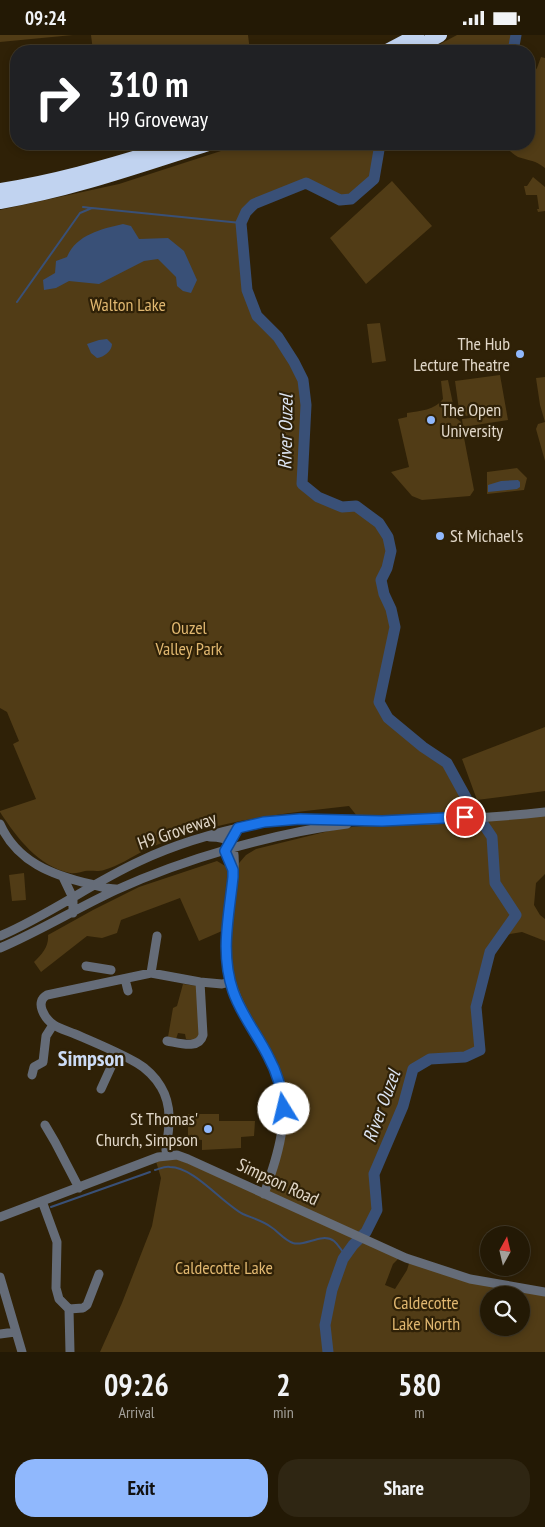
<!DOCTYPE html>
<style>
:root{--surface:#231905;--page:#2f2613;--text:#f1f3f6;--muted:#a3a09a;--line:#403827;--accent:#90b8fd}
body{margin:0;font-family:"PT Sans Narrow",sans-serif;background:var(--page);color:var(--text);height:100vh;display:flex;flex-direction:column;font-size:19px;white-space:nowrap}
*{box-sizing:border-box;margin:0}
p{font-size:16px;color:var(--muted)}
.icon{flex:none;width:28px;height:28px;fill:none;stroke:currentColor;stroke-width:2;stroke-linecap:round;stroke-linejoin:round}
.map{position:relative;height:1317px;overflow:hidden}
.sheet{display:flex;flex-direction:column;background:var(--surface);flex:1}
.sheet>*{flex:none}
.hud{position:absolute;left:10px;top:10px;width:525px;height:105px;border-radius:20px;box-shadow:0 2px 8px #0003,0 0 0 1px var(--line);background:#202124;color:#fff;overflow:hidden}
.needle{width:32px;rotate:8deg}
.tools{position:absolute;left:480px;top:1191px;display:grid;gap:10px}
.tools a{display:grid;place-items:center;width:50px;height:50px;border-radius:50%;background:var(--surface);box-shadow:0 2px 8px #0003,0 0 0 1px var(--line);font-size:25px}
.pin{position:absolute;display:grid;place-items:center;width:42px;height:42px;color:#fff;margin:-21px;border:2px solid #fff;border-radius:50%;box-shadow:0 1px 5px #0007}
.me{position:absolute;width:55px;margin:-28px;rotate:351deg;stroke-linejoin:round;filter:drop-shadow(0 0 4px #0008)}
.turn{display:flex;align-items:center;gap:18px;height:105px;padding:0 15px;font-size:22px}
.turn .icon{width:65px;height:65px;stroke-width:2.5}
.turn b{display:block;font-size:35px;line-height:42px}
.eta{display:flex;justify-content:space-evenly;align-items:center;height:85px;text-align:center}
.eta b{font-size:30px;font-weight:600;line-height:35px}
.action{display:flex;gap:10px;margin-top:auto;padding:10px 15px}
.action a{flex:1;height:58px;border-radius:20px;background:var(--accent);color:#111;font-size:20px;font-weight:600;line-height:58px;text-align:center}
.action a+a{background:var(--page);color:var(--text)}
.status{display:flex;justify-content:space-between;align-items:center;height:35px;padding:0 25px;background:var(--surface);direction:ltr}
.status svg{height:14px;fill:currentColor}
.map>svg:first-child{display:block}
</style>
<div class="status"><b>09:24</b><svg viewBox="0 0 49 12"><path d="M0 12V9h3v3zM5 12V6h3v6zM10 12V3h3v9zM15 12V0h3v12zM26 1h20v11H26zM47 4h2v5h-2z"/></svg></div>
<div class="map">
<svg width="545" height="1317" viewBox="0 0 545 1317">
<rect width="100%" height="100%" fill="#2f2107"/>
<path fill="#513c16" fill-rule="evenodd" d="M0 0H73L0 7Z
M91 0H248L250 16H93Z
M457 0H516L513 16H427Z
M541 22 545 23V133C535 125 530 126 518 122 512 119 510 114 501 112V109H529V44L537 33Z
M237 109H380L374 144 351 164 340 165 306 148 254 169 246 176 241 188 247 255 257 281 278 302 294 327 303 345 306 370 302 449 318 462 342 472 356 471 372 480 388 502 391 516 387 533 381 545 384 559 391 574 395 592 387 630 382 647 379 667 388 683 423 712 447 728 479 782 545 777V839L536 848 534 870 540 880 545 884V906L522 897 510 899 498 906 490 917 476 972 480 1015 465 1022 430 1024 413 1034 403 1071 374 1139 377 1175 366 1197 360 1204 401 1221 393 1229 385 1250 395 1254 407 1235 410 1225 449 1238 545 1257V1317H100L122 1268 152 1191 161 1143 155 1123 167 1120 264 1159 278 1117 280 1050 253 995 227 927 233 835 246 820 256 814 341 793 465 782 463 778 357 781 349 771C279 779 210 786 145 815 132 822 118 831 104 835 98 837 91 835 85 836 80 837 76 839 70 838 38 831 17 803 0 777V776L36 764 13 709 19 706 7 677 0 673V175L119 149 224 115ZM489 1260H521V1292H489Z
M533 142 545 152V176L538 177 537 174H539L537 160H526L524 151H527Z
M392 146 432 191 366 249 330 203Z
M380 288 386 326 372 328 367 289Z
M500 340 508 385 463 392 462 384 470 383V380L460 382 455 346Z
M545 342V426L536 394 538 389 545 387 540 370 536 343Z
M448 345 456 383 461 387 474 455 470 461 422 465 412 461 391 437 409 432 398 384 407 382V378C420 376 435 375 443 364L441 346Z
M517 433 527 443 524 455 487 459V437Z
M545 692V756L477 765 462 724Z
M217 826 227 832 229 846 222 896 199 906 180 863 121 885 117 898 102 903 87 901 41 937 34 927C42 919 49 912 48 900L93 875 139 852Z
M24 838 26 865 12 866 9 840Z
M183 949 197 951 200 998 195 1005 186 1004 185 999 178 998 176 1004 168 1002 173 973 177 971Z
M188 1079H219V1086H255L254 1101 241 1102V1113L202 1115V1105L188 1104Z"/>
<path fill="#395077" d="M123 189 131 191 139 204 168 203 184 216 197 245 191 258 183 256 177 251 176 242 158 224 144 226 99 249 69 246 56 253 44 255 43 245 55 238 56 226 67 222C76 200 101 194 123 189Z
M107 304 112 309C112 316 104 322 97 323L91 318 87 309 99 305Z
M518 445 520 447V452L517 454 488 457V450L501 446Z"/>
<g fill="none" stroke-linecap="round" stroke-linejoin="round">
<path stroke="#395077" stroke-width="2" d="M83 172 91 173
M17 267 80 178 92 173 241 188
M155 1135C159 1134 165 1131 170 1132 194 1132 222 1168 243 1179 252 1183 263 1186 271 1192 279 1197 283 1204 293 1208 305 1212 322 1197 334 1206 339 1210 341 1216 346 1220
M51 1172 150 1137"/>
<path stroke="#395077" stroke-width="11" d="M513 16 516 0
M328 1317 325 1290 332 1255 343 1224 353 1210 366 1197 377 1175 374 1139 403 1071 413 1034 430 1024 465 1022 480 1015 476 972 490 917 516 880 495 848 492 802 469 768 447 728 423 712 388 683 379 667 395 592 391 574 384 559 381 545 387 533 391 516 388 502 379 488 356 471 342 472 318 462 302 449 306 370 303 345 294 327 278 302 257 281 247 255 241 188 246 177 254 169 306 148 340 165 351 164 374 144 380 109"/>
<path stroke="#656c78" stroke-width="9" d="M0 789C17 827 52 840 90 849 99 851 107 854 116 854
M210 802C217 802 227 803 231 809 240 822 228 872 227 888 225 901 225 914 227 926 231 964 253 991 270 1023 294 1071 281 1112 264 1159
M63 842 73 863V878
M0 901C49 880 92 848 140 826 178 808 221 796 262 788 300 780 341 785 379 785 434 786 490 783 545 777
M0 913C40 896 77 873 116 855 184 824 274 798 347 789
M86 931 111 935
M151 938 157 901
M125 944 128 956
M167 1006C179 1008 199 1015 203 1000L200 947
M32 1040 34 1032 43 1027 46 1001 53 990
M101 1054 117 1019
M45 1090 55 1107 79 1153
M167 1120 166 1115C169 1094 173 1072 161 1052 156 1043 146 1033 137 1028 118 1017 96 1008 75 999 68 996 60 994 54 990 45 984 34 967 47 960L151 938 200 947 222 949 230 947
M42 1166 57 1207 56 1253 59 1264 69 1274 70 1317
M0 1182 158 1122 177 1120 188 1124 406 1223 470 1244 545 1257
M0 1242 22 1317
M69 1274 83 1273 87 1270 99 1239
M0 1299 15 1297"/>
<path stroke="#c1d3f0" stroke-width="14" d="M387 16 417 0
M410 16 440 0
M0 155C53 147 105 132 157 116
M0 167C71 155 139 131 208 109"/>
</g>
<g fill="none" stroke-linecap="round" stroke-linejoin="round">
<g stroke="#114b97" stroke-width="12">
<path id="route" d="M284 1074C282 1056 278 1039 269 1023 258 1000 241 980 233 956 220 918 229 881 233 842V835L225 816 238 793 264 787 300 784 382 786 465 782"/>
</g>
<use href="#route" stroke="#1a73e8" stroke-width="9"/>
</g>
<g fill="#90b8fd" stroke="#2f2107" stroke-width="2">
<circle cx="520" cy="319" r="5"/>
<circle cx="431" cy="385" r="5"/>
<circle cx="440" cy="501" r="5"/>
<circle cx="208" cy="1094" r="5"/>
</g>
<g text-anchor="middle" stroke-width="4.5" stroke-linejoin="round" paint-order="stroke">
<g font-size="18" fill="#e0b770" stroke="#2f2107">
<text x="128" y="276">Walton Lake</text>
<text x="189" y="599">Ouzel<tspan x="189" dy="21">Valley Park</tspan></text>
<text x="224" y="1239">Caldecotte Lake</text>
<text x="426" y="1274">Caldecotte<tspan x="426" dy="21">Lake North</tspan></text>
</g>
<g font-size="18" fill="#e1d7c8" stroke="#2f2107" text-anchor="end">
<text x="510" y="315">The Hub<tspan x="510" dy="21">Lecture Theatre</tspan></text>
<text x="441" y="381" text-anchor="start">The Open<tspan x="441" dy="21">University</tspan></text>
<text x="450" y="507" text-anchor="start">St Michael's</text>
<text x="198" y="1090">St Thomas'<tspan x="198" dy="21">Church, Simpson</tspan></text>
</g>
<g font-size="18" fill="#e1d7c8" stroke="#2f2107">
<text transform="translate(177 796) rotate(-19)" y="6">H9 Groveway</text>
<text transform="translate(278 1147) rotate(25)" y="6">Simpson Road</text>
</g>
<g font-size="19" font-style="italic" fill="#dce4f2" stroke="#2f2107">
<text transform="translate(285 397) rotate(-89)" y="7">River Ouzel</text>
<text transform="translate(381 1071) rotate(-70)" y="7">River Ouzel</text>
</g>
<g font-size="22" font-weight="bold" fill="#ccdbf5" stroke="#2f2107">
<text x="91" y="1031">Simpson</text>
</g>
</g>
</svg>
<div class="tools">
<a><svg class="needle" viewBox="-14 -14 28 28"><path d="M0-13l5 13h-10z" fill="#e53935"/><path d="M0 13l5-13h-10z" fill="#a3a09a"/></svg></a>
<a><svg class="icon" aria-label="search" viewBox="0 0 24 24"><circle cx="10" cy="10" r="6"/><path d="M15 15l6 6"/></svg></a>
</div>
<div class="pin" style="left:465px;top:782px;background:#d93025"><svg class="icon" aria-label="arrive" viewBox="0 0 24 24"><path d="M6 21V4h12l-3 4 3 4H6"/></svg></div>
<svg class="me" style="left:284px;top:1074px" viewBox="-20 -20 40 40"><circle r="19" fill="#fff"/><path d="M0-13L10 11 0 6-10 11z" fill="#1a73e8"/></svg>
<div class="hud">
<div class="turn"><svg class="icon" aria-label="right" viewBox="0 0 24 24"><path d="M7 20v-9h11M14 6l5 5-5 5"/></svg><div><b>310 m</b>H9 Groveway</div></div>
</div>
</div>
<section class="sheet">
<div class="eta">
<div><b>09:26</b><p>Arrival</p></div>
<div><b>2</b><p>min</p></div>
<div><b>580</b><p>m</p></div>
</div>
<div class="action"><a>Exit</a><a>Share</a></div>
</section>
